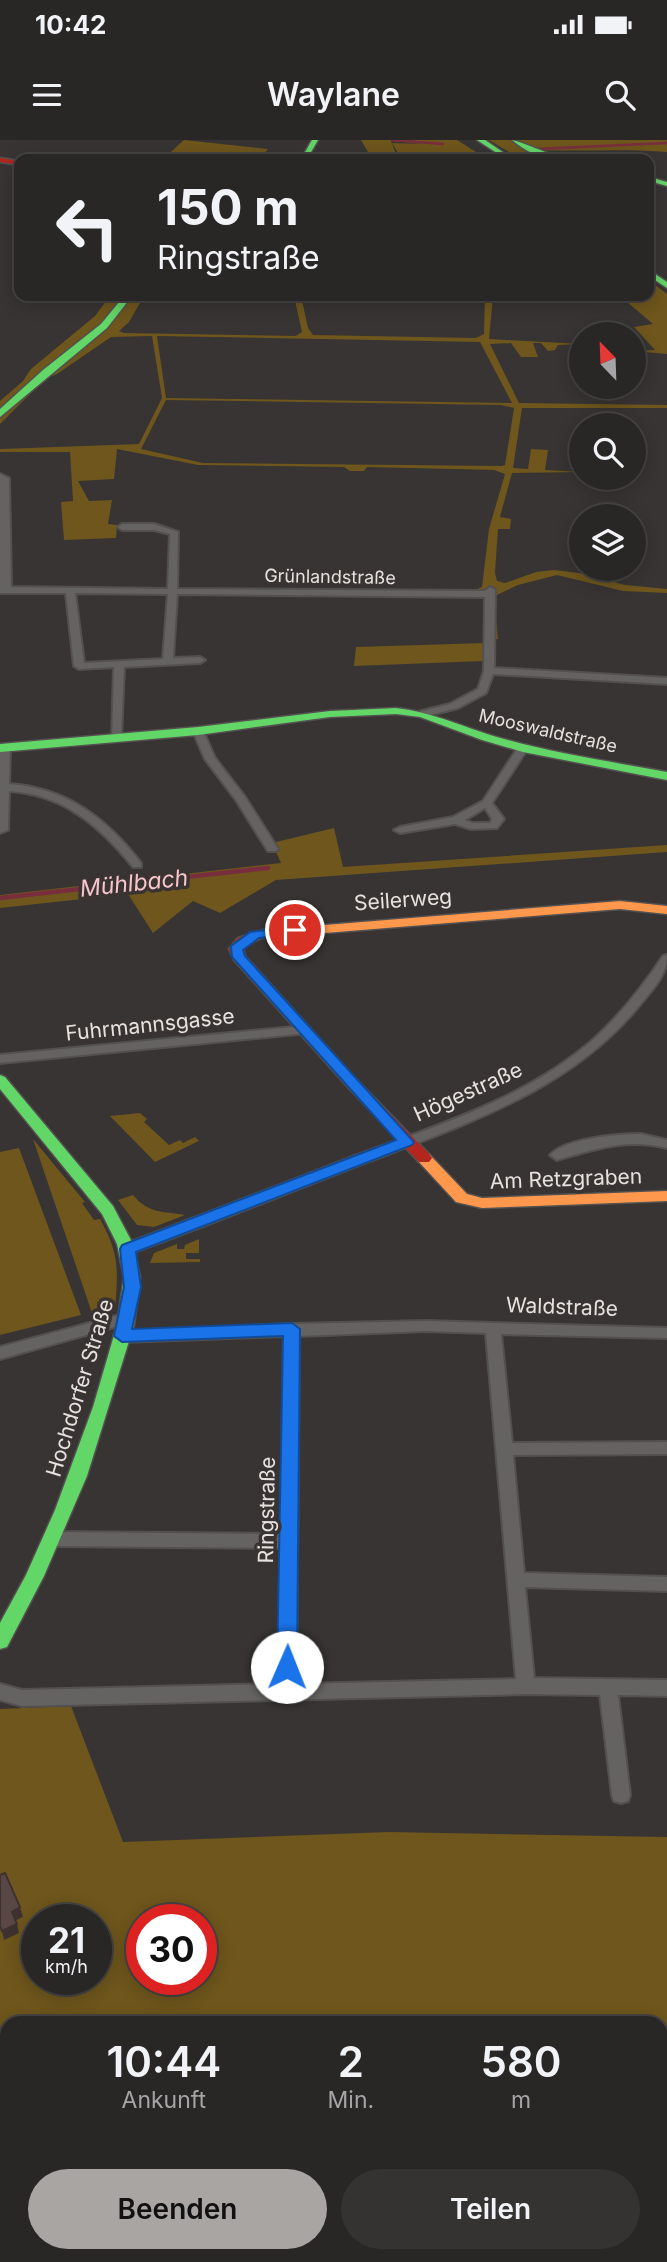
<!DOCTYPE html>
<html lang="de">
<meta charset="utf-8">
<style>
:root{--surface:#292726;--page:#353332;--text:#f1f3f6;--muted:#a5a5a7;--line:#454443;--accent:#a9a5a3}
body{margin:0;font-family:Inter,sans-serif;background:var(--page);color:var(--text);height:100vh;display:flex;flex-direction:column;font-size:26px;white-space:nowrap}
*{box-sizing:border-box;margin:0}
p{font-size:23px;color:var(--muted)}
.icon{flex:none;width:38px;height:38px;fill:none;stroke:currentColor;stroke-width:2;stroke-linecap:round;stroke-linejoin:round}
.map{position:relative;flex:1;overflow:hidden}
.panel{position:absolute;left:0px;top:1876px;width:668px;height:247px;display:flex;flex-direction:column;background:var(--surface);border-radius:21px 21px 0 0;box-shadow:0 4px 18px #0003,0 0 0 2px var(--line)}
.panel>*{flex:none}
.hud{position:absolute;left:14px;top:14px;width:640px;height:147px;border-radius:14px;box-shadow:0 4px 18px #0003,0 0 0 2px var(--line);background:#292726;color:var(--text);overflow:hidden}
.needle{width:46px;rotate:337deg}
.buttons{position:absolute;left:569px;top:182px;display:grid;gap:14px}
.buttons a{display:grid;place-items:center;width:77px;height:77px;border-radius:50%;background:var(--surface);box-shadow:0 4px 18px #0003,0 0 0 2px var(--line);font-size:35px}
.speed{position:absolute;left:21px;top:1764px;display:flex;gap:14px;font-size:35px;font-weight:700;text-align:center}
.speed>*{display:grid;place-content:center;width:91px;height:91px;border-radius:50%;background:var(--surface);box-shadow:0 4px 18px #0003,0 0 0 2px var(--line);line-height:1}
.speed small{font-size:18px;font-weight:400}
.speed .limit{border:10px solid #d22;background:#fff;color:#111}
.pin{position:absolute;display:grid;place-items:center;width:60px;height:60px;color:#fff;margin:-30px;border:4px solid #fff;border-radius:50%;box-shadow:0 2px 7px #0007}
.me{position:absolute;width:77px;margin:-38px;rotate:1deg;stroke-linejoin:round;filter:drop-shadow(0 0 5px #0008)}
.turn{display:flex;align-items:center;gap:24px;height:147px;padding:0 28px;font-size:32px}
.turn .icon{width:91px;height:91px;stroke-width:2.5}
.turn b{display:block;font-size:49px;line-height:60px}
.eta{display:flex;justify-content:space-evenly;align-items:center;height:119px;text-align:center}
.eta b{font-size:42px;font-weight:600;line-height:49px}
.button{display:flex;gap:14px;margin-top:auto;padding:14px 28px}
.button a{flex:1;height:80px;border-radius:42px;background:var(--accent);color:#111;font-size:28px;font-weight:600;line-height:80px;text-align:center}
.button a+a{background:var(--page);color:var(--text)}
.status{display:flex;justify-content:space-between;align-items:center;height:49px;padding:0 35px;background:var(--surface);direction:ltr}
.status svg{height:19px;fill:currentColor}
header{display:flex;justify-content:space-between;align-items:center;height:91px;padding:0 28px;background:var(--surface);font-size:32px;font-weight:600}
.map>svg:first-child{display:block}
</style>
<div class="status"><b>10:42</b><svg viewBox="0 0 49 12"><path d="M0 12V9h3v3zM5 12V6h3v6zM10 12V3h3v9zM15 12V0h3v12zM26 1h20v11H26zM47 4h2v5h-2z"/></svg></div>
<header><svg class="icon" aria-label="menu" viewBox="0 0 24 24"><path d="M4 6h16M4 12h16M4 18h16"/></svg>Waylane<svg class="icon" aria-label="search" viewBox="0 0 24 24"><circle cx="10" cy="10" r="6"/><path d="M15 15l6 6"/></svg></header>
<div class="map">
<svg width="667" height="2122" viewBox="0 0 667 2122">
<rect width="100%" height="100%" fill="#373433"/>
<path fill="#6e561c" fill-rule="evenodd" d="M184 0 268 9 260 19H163Z
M361 0H457L487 19H402L392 3 423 4 391 1 398 19H372Z
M489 0H667V12C624 8 580 12 537 10L567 19C555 19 539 14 529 17L532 19H520Z
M649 140 667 154V214L634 211 655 210 634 187 653 184 620 156H649Z
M105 156H144L129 182 119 191 124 193 296 196 302 192 294 156H301L308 188 313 195 476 198 484 194 485 156H493L489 199 581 204 558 205 555 210 548 211 541 203H533L538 217H521L511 203 490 204 519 263 667 265V268H522L513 328 528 329 531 309 548 310 545 330 581 332 512 333 500 377 511 379 510 389H498L495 433 497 441 505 443 536 432 554 430 579 433 625 445 667 449V453L623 451 557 435 518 445 497 455 494 459 498 499H486L483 459 473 451 482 447 489 389 505 334 494 330 367 327 364 331H350L344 327 198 325 117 309 114 339 78 341 89 361 112 360 108 384 117 385 116 398 64 400 61 362 73 361 70 312H0V309L139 304 162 258 152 196 111 197 57 234 46 238 0 284V261L23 241 31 229 95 176 107 160 103 158ZM157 196 480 202 512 263 166 258ZM166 260 501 265 514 268 505 325 502 326 203 323 141 309Z
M485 503 484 521 354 526 356 507Z
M334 688 343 727 667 705V712L276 740 220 773 193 761 153 793 128 754 0 768V755L281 723 272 703Z
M140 973 147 979 144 982 169 1005 180 1000 183 1003 195 997 199 1001 155 1022 110 976Z
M33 999 85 1062 82 1063 94 1080 100 1079C120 1114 118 1131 115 1170L93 1176Z
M19 1008 81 1175 0 1195V1012Z
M133 1055C149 1074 162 1071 185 1075L154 1087 137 1085 118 1060Z
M199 1099V1113H186V1119H200V1122L150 1123 154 1113 177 1104V1109H184L185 1105Z
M71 1566 123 1702 389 1692 667 1697V2122H625L620 2116H662V1883H7V2116H277L279 2122H0V1569ZM37 1780H96V1839H37ZM142 1780H201V1839H142Z"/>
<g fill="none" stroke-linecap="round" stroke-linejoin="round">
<path stroke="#792e3e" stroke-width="2.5" d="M392 0 443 4
M537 9 667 3"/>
<path stroke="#792e3e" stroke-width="4.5" d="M0 758 268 728"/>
<g stroke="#53504f" stroke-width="4">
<path id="street" d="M0 334 9 338 11 447 168 449 170 394 154 390H122L118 387 122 384H154L178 392 177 449 485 451 490 447 495 450 494 528 667 538V544L493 534 486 553 458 568 422 577 417 574 418 572 450 564 478 549 484 531 485 457 177 454 173 518 200 517 205 520 200 523 124 527 121 598 116 601 112 600 114 527 79 529 74 526 66 453H0ZM75 453 168 454 163 519 84 523Z
M198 588 203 591 215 618 245 657 278 709 276 711H268L236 660 205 619 193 591Z
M5 605 10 608 9 644C67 648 106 678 141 723V727H133C100 686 63 654 9 651L8 690 0 693V608Z
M523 605 528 608 492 663 504 679 497 688 471 689 455 684 400 693 394 690 400 687 453 677 483 661 519 606ZM485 668 492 679 490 683H472L465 680Z
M667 815C667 834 655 847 643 861 574 949 468 983 367 1022 300 1048 232 1075 164 1101L128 1114 121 1109 123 1105C198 1077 272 1048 347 1019 432 987 525 960 595 898 621 874 643 846 663 816Z
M304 886 310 890 308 893 0 923V915Z
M641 994 667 1000V1008C627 998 595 1009 557 1020L550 1015C566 998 618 994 641 994Z
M127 1173 132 1174 134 1178 132 1182 0 1219V1207Z
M426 1181 667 1188V1198L501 1194 512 1303 667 1302V1314L513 1315 524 1433 667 1437V1451L525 1447 534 1538 667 1540V1556L618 1555 630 1655 628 1661 621 1663 614 1661 612 1655 600 1555 526 1554 22 1566 0 1560V1544L22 1550 278 1544 281 1408 52 1406 46 1404 44 1399 46 1394 52 1392 281 1394 284 1196 122 1202 117 1200 114 1196 117 1192 292 1184ZM426 1191 486 1193 516 1539 296 1544 299 1196Z"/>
</g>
<g stroke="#53504f" stroke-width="3">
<path id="fast" d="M312 0H318L307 19H301Z
M477 0H485L513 19H506Z
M512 0C516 0 556 16 562 19 543 20 526 12 512 0Z
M649 37 667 42V46L649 41Z
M649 130 667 142V148L649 136Z
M124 156H132L107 188 0 277V269L43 230 101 184Z
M396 568C434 572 467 589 504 599 557 614 613 622 667 632V640L523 612 482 600 420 577 396 574 330 577 198 595 0 612V604L198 587 330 571Z
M0 935 5 937 113 1066 133 1104 140 1137 134 1185 87 1336 44 1436 7 1507 0 1509V1483L26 1435 55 1370 93 1267 117 1185 124 1137 117 1104 102 1074 0 949Z"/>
</g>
<g stroke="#53504f" stroke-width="3">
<path id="slow" d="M620 761 667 766V774L620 769 263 798 256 794 263 790Z
M424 1013 429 1014 467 1054 482 1058 667 1051V1061L482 1068 456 1062 419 1022 416 1018 419 1014Z"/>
</g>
<g stroke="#53504f" stroke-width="3">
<path id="jam" d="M0 18 19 21V25L0 22Z
M263 790 270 794 248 804 243 809 245 816 356 939 429 1014 432 1018 429 1022H419L346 945 234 820 229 809 238 798Z"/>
</g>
<use href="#street" fill="#656362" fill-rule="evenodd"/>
<use href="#fast" fill="#63d668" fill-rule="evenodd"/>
<use href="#slow" fill="#ff974d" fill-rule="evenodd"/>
<use href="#jam" fill="#b3261e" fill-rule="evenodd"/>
</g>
<path fill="#3e3230" d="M20 1767 23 1777 14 1781 12 1772Z
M17 1784 19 1793 4 1800 2 1791Z"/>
<path fill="#584745" stroke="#3e3230" stroke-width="2" d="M5 1733 20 1767 12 1772 17 1784 2 1791 0 1786V1735Z"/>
<path fill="#1a73e8" stroke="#114b97" stroke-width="2" d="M295 786 300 787V793L259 798 243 810 245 816 414 1002 412 1005 136 1112 141 1147 132 1189 292 1183 300 1189 297 1527 294 1533 287 1535 280 1533 277 1527 283 1196 122 1202 114 1196 124 1147 120 1109 122 1105 396 1000 232 817 231 806 250 792Z"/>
<g text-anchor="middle" stroke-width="7" stroke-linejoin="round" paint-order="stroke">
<g font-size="18" fill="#e6e2e0" stroke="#393331">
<text transform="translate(330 437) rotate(1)" y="6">Grünlandstraße</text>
<text transform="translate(548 591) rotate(13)" y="6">Mooswaldstraße</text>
</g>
<g font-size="21" fill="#e6e2e0" stroke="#393331">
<text transform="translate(403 760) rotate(-4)" y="7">Seilerweg</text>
<text transform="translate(150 885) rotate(-6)" y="7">Fuhrmannsgasse</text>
<text transform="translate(468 952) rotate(-24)" y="7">Högestraße</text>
<text transform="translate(566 1039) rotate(-2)" y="7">Am Retzgraben</text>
<text transform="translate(562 1167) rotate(2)" y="7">Waldstraße</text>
<text transform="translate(80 1248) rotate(-73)" y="7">Hochdorfer Straße</text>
<text transform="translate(267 1370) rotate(-89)" y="7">Ringstraße</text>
</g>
<g font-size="23" font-style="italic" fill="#f7c5cb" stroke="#393331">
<text transform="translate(134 743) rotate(-6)" y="8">Mühlbach</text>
</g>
</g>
</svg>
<div class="buttons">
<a><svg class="needle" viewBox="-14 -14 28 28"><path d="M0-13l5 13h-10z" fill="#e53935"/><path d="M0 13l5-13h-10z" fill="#a5a5a7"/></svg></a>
<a><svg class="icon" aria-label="search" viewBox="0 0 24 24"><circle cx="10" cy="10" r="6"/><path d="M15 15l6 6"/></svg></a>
<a><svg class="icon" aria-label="layers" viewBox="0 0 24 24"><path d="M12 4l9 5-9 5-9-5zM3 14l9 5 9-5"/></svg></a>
</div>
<div class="speed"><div>21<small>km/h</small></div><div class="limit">30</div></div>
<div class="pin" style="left:295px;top:790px;background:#d93025"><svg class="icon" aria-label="arrive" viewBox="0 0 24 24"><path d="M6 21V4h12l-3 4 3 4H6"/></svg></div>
<svg class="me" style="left:287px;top:1527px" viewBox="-20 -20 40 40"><circle r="19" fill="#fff"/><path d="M0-13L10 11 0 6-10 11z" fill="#1a73e8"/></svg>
<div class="hud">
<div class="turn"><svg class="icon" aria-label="left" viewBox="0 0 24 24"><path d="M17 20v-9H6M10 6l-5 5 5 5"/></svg><div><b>150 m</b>Ringstraße</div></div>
</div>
<section class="panel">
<div class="eta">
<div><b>10:44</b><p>Ankunft</p></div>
<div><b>2</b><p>Min.</p></div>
<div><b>580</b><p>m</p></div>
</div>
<div class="button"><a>Beenden</a><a>Teilen</a></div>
</section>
</div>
